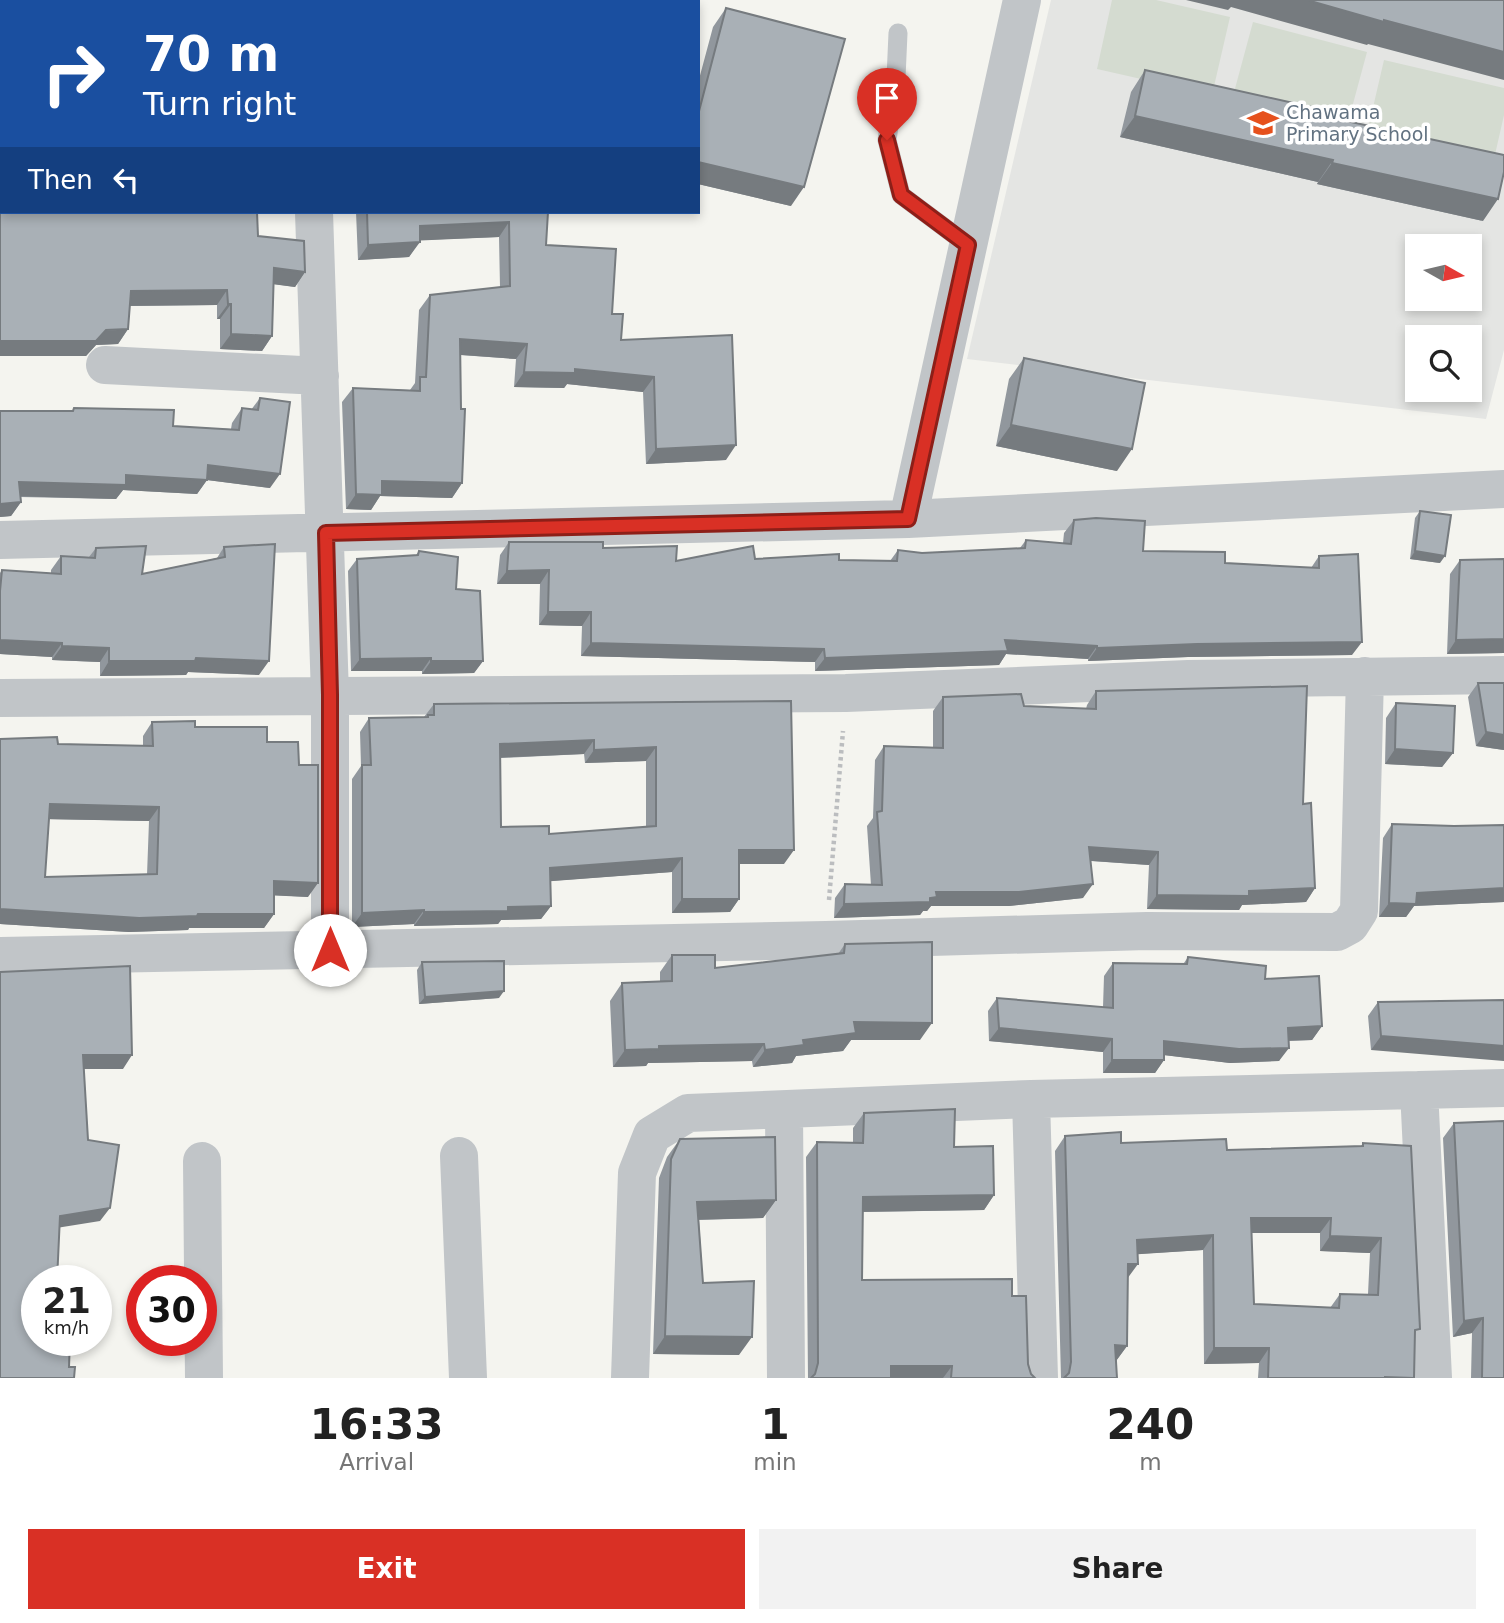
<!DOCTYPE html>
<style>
:root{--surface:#fff;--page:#f2f2f2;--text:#222;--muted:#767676;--accent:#d93025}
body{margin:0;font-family:"DejaVu Sans",sans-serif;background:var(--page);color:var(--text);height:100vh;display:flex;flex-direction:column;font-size:26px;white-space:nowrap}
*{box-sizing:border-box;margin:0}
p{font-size:23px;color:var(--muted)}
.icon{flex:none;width:38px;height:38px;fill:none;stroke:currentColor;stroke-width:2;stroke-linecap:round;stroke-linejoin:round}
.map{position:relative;height:1378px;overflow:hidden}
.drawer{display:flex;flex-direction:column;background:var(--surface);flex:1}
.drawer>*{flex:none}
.hud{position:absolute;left:0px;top:0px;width:700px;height:214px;box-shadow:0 4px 10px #0003;background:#1a4fa0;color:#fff;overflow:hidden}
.needle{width:46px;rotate:98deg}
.controls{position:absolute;left:1405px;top:234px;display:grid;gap:14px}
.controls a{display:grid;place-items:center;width:77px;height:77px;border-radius:0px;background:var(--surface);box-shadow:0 4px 10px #0003;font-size:35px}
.speed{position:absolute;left:21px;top:1265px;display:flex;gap:14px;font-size:35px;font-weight:700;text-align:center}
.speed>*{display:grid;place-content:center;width:91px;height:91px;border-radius:50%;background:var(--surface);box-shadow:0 4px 10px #0003;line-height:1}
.speed small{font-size:18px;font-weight:400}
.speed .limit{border:10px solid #d22;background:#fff;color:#111}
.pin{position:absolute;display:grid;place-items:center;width:60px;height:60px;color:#fff;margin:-72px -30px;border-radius:50% 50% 50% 0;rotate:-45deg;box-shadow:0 0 7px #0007}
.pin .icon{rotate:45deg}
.me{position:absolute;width:77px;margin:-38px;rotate:0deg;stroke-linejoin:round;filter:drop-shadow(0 0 5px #0008)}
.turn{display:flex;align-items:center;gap:24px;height:147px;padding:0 28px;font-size:32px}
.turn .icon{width:91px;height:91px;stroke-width:2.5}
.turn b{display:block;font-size:49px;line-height:60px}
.then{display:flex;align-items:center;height:66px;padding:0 28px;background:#0003;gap:14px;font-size:26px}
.eta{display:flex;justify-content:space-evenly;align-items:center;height:119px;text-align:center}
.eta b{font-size:42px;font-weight:800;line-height:49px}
.primary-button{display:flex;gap:14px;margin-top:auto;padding:14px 28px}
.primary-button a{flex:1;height:80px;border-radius:0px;background:var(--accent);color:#fff;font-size:28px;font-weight:800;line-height:80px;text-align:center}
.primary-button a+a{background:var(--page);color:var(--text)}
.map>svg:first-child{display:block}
</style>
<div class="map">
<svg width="1504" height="1378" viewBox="0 0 1504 1378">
<rect width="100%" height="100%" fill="#f4f4ef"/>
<path fill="#e4e5e3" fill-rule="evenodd" d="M1051 0H1504V350L1486 419 967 359ZM1418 247H1470V299H1418ZM1418 338H1470V390H1418Z"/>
<path fill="#d4dbd0" d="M1112 0H1156L1230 17 1212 95 1097 69Z
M1253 22 1367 52 1347 126 1233 96Z
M1384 60 1504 88V115L1494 159 1368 129Z"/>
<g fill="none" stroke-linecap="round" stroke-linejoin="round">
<path stroke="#bbbdbf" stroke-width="4.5" stroke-dasharray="3.5 3.5" stroke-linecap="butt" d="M829 900 843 731"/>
<path stroke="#c1c5c8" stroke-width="19" d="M898 33 896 78 887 140 901 195 968 245"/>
<path stroke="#c1c5c8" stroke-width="38" d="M0 113H1
M314 212 330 695V950
M105 365 320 376
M908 519 1022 0
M0 540 908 519 1504 489
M0 698 846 693 1188 679 1504 675
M0 956 826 940 1147 931 1337 932 1350 925 1359 911 1365 676
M1419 1090 1433 1378
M1031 1099 1039 1378
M784 1110 786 1378
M459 1156 468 1378
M202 1161 204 1378
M630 1378 637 1173 652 1135 688 1113 1031 1099 1504 1088"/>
</g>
<path fill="#91979d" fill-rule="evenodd" d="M121 0H170V2H121Z
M294 0H407V2H294Z
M492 0H593V2H491Z
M726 8 791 206 698 184V83L713 27Z
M1145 70 1483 221 1317 184 1318 182 1120 137 1131 92Z
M356 212H548L546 245 612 314 621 340 726 460 646 464 643 392 567 384 564 388 514 387 516 359 460 355 462 483 452 498 380 496 371 510 346 509 342 402 353 388 410 390 415 383 419 310 430 295 500 287 499 237 420 240 409 257 358 260Z
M258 236 305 272 295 287 274 284 272 336 262 351 220 349V319H217V305L130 306 128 329 118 344 96 345 86 356H0Z
M1024 358 1117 471 996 446 1009 379Z
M260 398 270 488 207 480 197 494 123 490 116 499 20 497 21 502 11 516 0 517 74 408 173 426 231 429 232 423 242 408 251 410Z
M1420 511 1440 563 1410 559 1415 518Z
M1074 520 1143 551 1225 563 1311 568 1319 556 1352 655 1188 657 1088 661V659L1006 654 999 665 815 671V662L581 656 582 626 539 625 540 584H497L500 555 509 542 603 548 676 561 755 559 890 561 898 550 922 553 1020 548 1026 540 1063 543 1064 533Z
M224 547 259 675 188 672 186 675 100 676V662L52 660V657L0 654V573L2 570 51 573V570L61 556 89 557 96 548 142 574 217 558Z
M419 551 456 589 483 661 474 673 422 674V671H351L348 571 357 559 416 555Z
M1460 560 1504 653 1447 654 1450 574Z
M1478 683 1504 750 1476 746 1468 697Z
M1096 691 1303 804 1315 888 1306 902 1242 905 1239 910 1147 909 1149 865 1091 861 1083 898 1009 906H931L927 911H923L920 915 834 918 835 898 845 884 871 885 867 826 873 818 875 760 884 746 933 747V711L943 697 1024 706 1086 709 1087 705Z
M791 701 784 864H739V899L730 912 672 913V872L550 881 551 906 541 919 501 920 498 924 414 926V924L352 927V779L361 766 360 732 369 718 424 717 434 704ZM584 754 585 763 646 761V827L549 834 501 827V758Z
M1396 703 1453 753 1442 767 1385 764 1386 718Z
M152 722 195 727 267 742 299 765 308 897 274 895V914L264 928H189L188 930 129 932 0 924V739L58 744 143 746V736ZM49 819 149 821 147 875 45 877Z
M1392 824 1454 826 1504 825V902L1414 906 1406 917H1379L1383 838Z
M845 944 920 1040H851L843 1051 796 1056 792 1063 753 1067 752 1061 648 1063 646 1066 613 1067 610 1001 622 983 660 981V972L672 955 715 968 838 954Z
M1188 957 1265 979 1322 1026 1312 1040 1288 1041 1279 1061 1230 1063 1164 1055V1060L1155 1073H1103V1052L989 1041 988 1011 997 998 1103 1007 1104 976 1113 963H1184Z
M422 962 499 998 419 1004 417 970Z
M1504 1000 1371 1050 1368 1016 1378 1002Z
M864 1113 954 1147 994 1195 984 1210 863 1212 862 1280 1012 1296 1028 1364 1031 1374 1035 1378H808L806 1157 817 1142 853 1143V1128Z
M1454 1123 1504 1378H1471L1472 1333 1453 1337 1443 1138Z
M1065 1136 1121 1143 1227 1150 1361 1146 1363 1143 1415 1337 1414 1378H1258L1259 1363 1204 1364 1203 1250 1137 1254 1128 1277 1127 1346 1116 1361 1117 1378H1061L1055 1151ZM1251 1233H1320V1251L1370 1253 1368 1294H1340L1330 1308 1254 1304Z
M680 1139 776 1200 763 1218 699 1220 703 1283 739 1355 653 1354 659 1178 667 1157Z"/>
<path fill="#767b7f" d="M1186 0H1307L1504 52V80L1368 44 1367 45 1231 7 1228 10Z
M0 79H2V91L0 92Z
M1135 116 1333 160 1318 182 1120 137Z
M698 162 804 187 791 206 698 184Z
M1332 163 1498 199 1483 221 1317 184Z
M509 222 499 237 409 241 420 226Z
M420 242 409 257 358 260 368 245Z
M274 268 305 272 295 287 264 283Z
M227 290 217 305 120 306 131 291Z
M228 304H231L220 319H217Z
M128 329 118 344 96 345 86 356H0V341Z
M231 334 272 336 262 351 220 349Z
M460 339 527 344 516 359 449 354Z
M575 369 654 377 643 392 567 384 564 388 514 387 524 372Z
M1011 425 1132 449 1117 471 996 446Z
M736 445 726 460 646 464 656 449Z
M208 465 280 474 270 488 207 480 197 494 123 490 116 499 9 496 19 482 126 475Z
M382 481 462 483 452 498 380 496 371 510 346 509 356 494Z
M21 502 11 516 0 517V504Z
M1415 551 1445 556 1440 563 1410 559Z
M549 570 540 584H497L507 571Z
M548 612H591L582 626 539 625Z
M1504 639V653L1447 654 1456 640Z
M0 640 62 643 52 657 0 654Z
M1005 640 1097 646 1088 659 1006 654 999 665 815 671 825 658Z
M1362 642 1352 655 1188 657 1088 661 1097 648 1197 644Z
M591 643 824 649 815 662 581 656Z
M62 646 109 648 100 662 52 660Z
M196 658 269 661 259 675 188 672 186 675 100 676 109 661Z
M431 658 422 671H351L360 659Z
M431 661H483L474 673 422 674Z
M1486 732 1504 735V750L1476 746Z
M594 740 584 754 491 758 500 744Z
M656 747 646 761 585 763 594 750Z
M1395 749 1453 753 1442 767 1385 764Z
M50 804 159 807 149 821 40 819Z
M1089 847 1158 852 1149 865 1079 860Z
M739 850H794L784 864H729Z
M682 858 672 872 540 882 550 868Z
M274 881 318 883 308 897 264 895Z
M1093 884 1083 898 1009 906H931L927 911H923L920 915 834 918 844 904 930 898 936 892Z
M1315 888 1306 902 1242 905 1239 910 1147 909 1157 895Z
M1504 888V902L1414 906 1406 917H1379L1389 903 1417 893Z
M682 899H739L730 912 672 913Z
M551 906 541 919 501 920 498 924 414 926 424 912 508 907Z
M0 909 198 914H274L264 928H189L188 930 129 932 0 924Z
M424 910 414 924 352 927 362 913Z
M504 991 499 998 419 1004 425 997Z
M854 1022 932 1023 920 1040H851L843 1051 796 1056 792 1063 753 1067 765 1050 803 1040Z
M1322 1026 1312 1040 1278 1041 1288 1028Z
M999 1028 1112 1039 1103 1052 989 1041Z
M1381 1036 1504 1046V1061L1371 1050Z
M1164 1041 1289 1048 1279 1061 1230 1063 1155 1054Z
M764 1044 752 1061 648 1063 646 1066 613 1067 625 1050 659 1046Z
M83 1055H132L123 1069H74Z
M1112 1060H1164L1155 1073H1103Z
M994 1195 984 1210 852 1212 863 1197Z
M776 1200 763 1218 685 1220 697 1202Z
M110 1208 100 1221 50 1229 60 1216Z
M1251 1218H1331L1320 1233H1241Z
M1213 1235 1203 1250 1126 1255 1137 1240Z
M1330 1236 1381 1238 1370 1253 1320 1251Z
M1128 1264H1138L1127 1279Z
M1483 1318 1472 1333 1453 1337 1464 1321Z
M665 1336 752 1337 739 1355 653 1354Z
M1115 1345 1127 1346 1116 1361 1104 1360Z
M1214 1348H1269L1259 1363 1204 1364Z
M891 1366H952L943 1378H882Z"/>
<path fill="#a9b0b6" stroke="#767b7f" stroke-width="2" fill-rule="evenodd" d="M13 0H49V2H13Z
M132 0H170V2H132Z
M304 0H407V2H304Z
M501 0H593V2H501Z
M1307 0H1504V52L1384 20V22Z
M726 8 845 39 804 187 698 162V115Z
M0 18H2V79H0Z
M1145 70 1316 108 1314 114 1504 155V172L1498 199 1332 163 1333 160 1135 116Z
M0 117 2 118V212H257L258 236 304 241 305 272 274 268 272 336 231 334V304H228L227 290 131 291 128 329 106 330 96 341H0Z
M367 212H548L546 245 616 249 612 314H623L621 340 732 335 736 445 656 449 654 377 575 369V373L524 372 527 344 460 339 461 409H465L462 483 382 481V495L356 494 353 388 420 391V377H426L430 295 510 286 509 222 420 226V242L368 245Z
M1024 358 1145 383 1132 449 1011 425Z
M260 398 290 402 280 474 208 465 207 480 126 475V485L19 482 21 502 0 504V411H73L74 408 174 410 173 426 239 430 242 408 258 410Z
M1420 511 1451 515 1445 556 1415 551Z
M1096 518 1145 521 1143 551 1225 552V563L1319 568V556L1358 554 1362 642 1197 644 1097 648V646L1005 640 1008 651 825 658 824 649 591 643V612H548L549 570 507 571 509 542H603V548L677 546 676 561 753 546 755 559 839 554V560L897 561 898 550 922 553 1025 548 1026 540 1071 544 1074 520Z
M275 544 269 661 196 658 195 661H109V648L62 646V643L0 640V591L2 570 61 574V556L95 558 96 548 146 546 142 574 225 557 224 547Z
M419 551 458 557 456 589 480 591 483 661H431V658L360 659 357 559 418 555Z
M1504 559V639L1456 640 1460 560Z
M1478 683H1504V735L1486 732Z
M1307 686 1303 804 1311 803 1315 888 1249 891V896L1157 895 1158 852 1089 847 1093 884 1019 892H936L937 897 930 898V902L844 904 845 884 882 885 877 812 882 811 884 746 943 748V697L1021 694 1024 706 1096 709V691Z
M791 701 794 850H739V899H682V858L550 868 551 906 508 907V911L424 912V910L362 913V765H371L369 718 428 717V715H434V704ZM594 740V750L656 747V826L549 834V826L501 827 500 744Z
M1396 703 1455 706 1453 753 1395 749Z
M195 721V727H267V742H298L299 765H318V883L274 881V914H198L197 916 139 918 0 909V739L57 737 58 744 153 746 152 722ZM50 804 159 807 157 874 45 877Z
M1392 824 1454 826 1504 825V888L1417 893 1416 904 1389 903Z
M932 942V1023L854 1022 856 1033 803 1040 804 1045 765 1050 764 1044 659 1046V1049L625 1050 622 983 672 981V955H715V968L844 953 845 944Z
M1188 957 1266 966 1265 979 1319 976 1322 1026 1288 1028 1289 1048 1239 1049 1164 1041V1060H1112V1039L999 1028 997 998 1113 1008V963L1187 964Z
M504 961V991L425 997 422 962Z
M130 966 132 1055H83L88 1140 119 1145 110 1208 60 1216 57 1281H37V1340H70L69 1367H75L74 1378H0V972Z
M1504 1000V1046L1381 1036 1378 1002Z
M955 1109 954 1147 993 1146 994 1195 863 1197 862 1280 1012 1279V1296H1026L1028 1364 1031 1374 1035 1378H951L952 1366H891V1378H811L815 1374 818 1363 817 1142 863 1143 864 1113Z
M1504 1121V1378H1482L1483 1318 1464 1321 1454 1123Z
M1121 1132V1143L1226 1139 1227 1150 1363 1146V1143L1411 1146 1420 1329 1415 1330 1414 1378 1385 1377V1378H1268L1269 1348H1214L1213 1235 1137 1240 1138 1264H1128L1127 1346 1115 1345 1117 1378H1064L1069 1373 1071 1362 1065 1136ZM1251 1218H1331L1330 1236 1381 1238 1378 1295 1340 1294 1339 1308 1254 1304Z
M775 1137 776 1200 697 1202 703 1283 754 1281 752 1337 665 1336 671 1159 680 1139Z"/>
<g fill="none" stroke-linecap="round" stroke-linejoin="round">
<g stroke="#8d1f18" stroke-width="18">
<path id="route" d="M330 950V695L326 533 908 519 968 245 901 195 887 140"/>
</g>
<use href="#route" stroke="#d93025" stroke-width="12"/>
</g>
<defs>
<g id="school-bare" transform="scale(2.415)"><path d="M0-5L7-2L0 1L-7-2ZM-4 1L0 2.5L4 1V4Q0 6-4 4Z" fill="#e6511d" stroke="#fff" stroke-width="2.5" paint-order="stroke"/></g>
</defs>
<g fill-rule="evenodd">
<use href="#school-bare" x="1263" y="123"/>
</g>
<g text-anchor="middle" stroke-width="7" stroke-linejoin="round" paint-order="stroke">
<g font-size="19" fill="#627281" stroke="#fff" text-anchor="start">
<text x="1286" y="119">Chawama<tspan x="1286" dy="22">Primary School</tspan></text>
</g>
</g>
</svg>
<div class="controls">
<a><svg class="needle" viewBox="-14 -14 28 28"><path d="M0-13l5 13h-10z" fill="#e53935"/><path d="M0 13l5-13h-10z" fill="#767676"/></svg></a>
<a><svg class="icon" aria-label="search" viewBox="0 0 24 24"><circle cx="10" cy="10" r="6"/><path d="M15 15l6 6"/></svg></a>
</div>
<div class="speed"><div>21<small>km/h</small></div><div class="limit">30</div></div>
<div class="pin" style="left:887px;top:140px;background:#d93025"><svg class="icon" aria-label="arrive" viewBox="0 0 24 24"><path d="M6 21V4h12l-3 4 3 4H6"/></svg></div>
<svg class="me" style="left:330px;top:950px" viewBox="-20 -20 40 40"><circle r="19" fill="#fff"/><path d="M0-13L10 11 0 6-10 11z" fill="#d93025"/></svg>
<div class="hud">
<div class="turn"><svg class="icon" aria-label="right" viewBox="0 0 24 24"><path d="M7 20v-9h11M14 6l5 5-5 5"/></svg><div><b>70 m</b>Turn right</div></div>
<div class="then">Then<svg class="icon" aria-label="left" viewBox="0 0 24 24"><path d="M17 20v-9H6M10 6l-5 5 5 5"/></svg></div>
</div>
</div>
<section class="drawer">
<div class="eta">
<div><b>16:33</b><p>Arrival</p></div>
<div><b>1</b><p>min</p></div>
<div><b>240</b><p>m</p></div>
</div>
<div class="primary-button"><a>Exit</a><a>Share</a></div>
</section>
